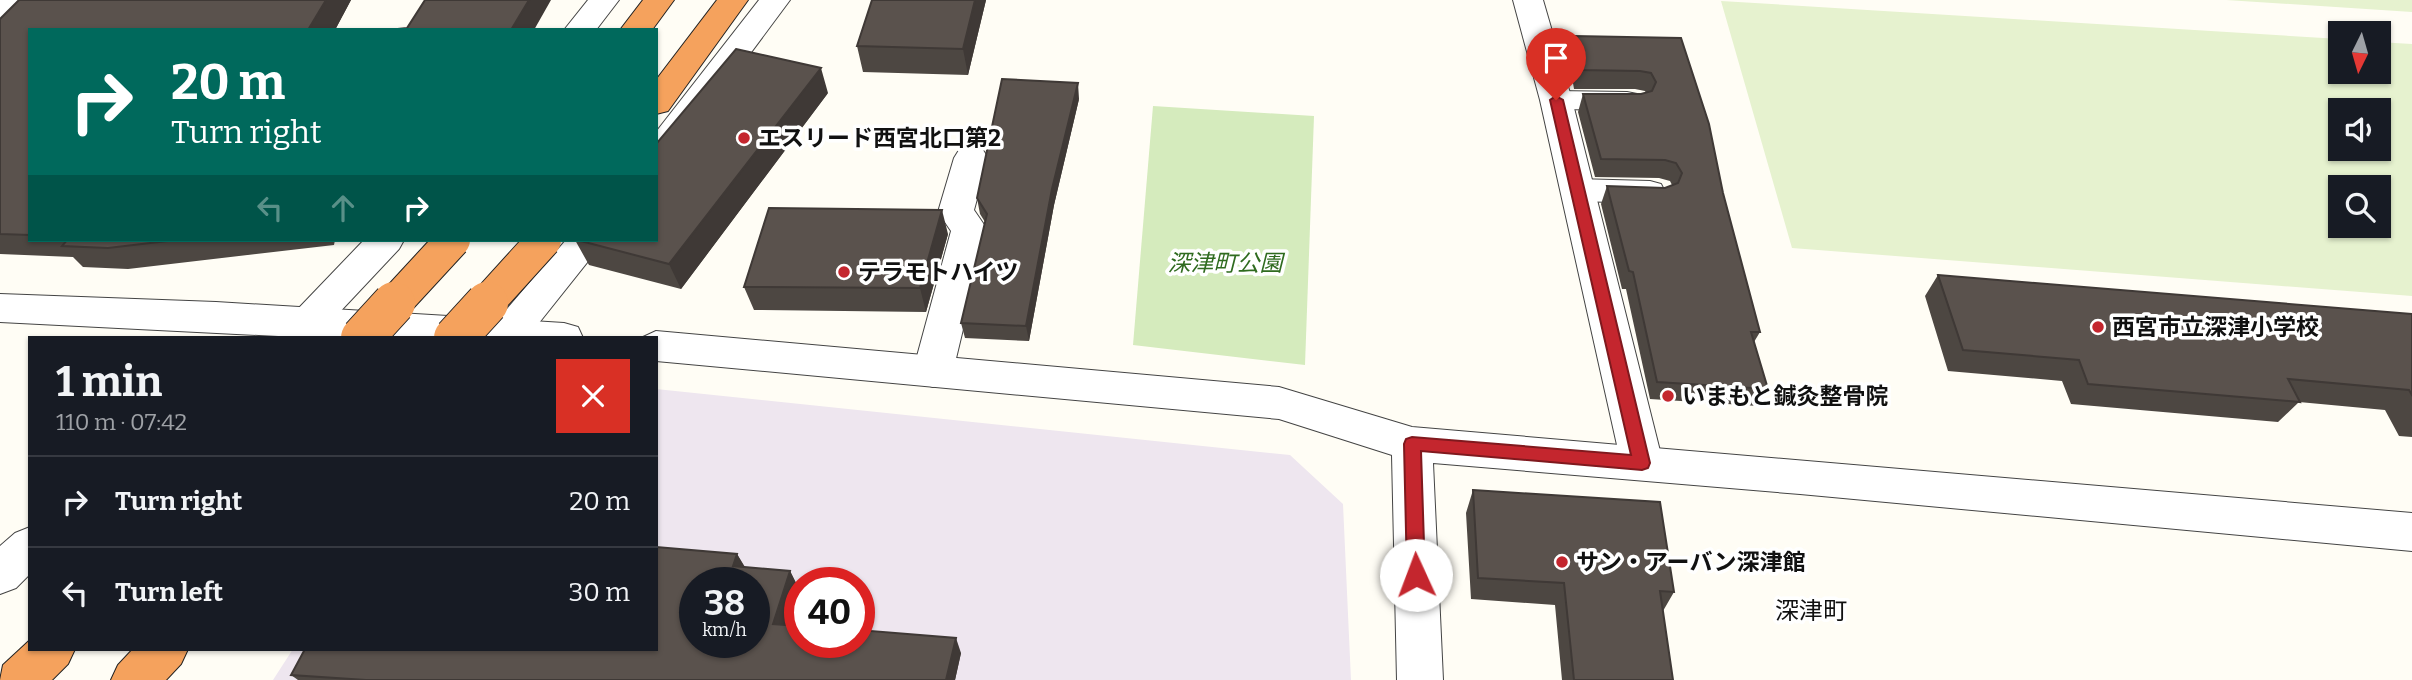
<!DOCTYPE html>
<meta charset="utf-8">
<style>
:root{--surface:#171b24;--page:#20242c;--text:#f1f3f6;--muted:#9ea1a6;--line:#363941}
body{margin:0;font-family:Bitter,"Noto Sans JP",serif;background:var(--page);color:var(--text);height:100vh;display:flex;flex-direction:column;font-size:26px;white-space:nowrap}
*{box-sizing:border-box;margin:0}
p{font-size:23px;color:var(--muted)}
.icon{flex:none;width:38px;height:38px;fill:none;stroke:currentColor;stroke-width:2;stroke-linecap:round;stroke-linejoin:round}
.map{position:relative;flex:1;overflow:hidden}
.drawer{position:absolute;left:28px;top:336px;width:630px;height:315px;display:flex;flex-direction:column;background:var(--surface);border-radius:0px;box-shadow:0 2px 5px #0004}
.drawer>*{flex:none}
.guide{position:absolute;left:28px;top:28px;width:630px;height:214px;border-radius:0px;box-shadow:0 2px 5px #0004;background:#00695c;color:#fff;overflow:hidden}
.needle{width:46px;rotate:185deg}
.fabs{position:absolute;left:2328px;top:21px;display:grid;gap:14px}
.fabs a{display:grid;place-items:center;width:63px;height:63px;border-radius:0px;background:var(--surface);box-shadow:0 2px 5px #0004;font-size:35px}
.speed{position:absolute;left:679px;top:567px;display:flex;gap:14px;font-size:35px;font-weight:700;text-align:center}
.speed>*{display:grid;place-content:center;width:91px;height:91px;border-radius:50%;background:var(--surface);box-shadow:0 2px 5px #0004;line-height:1}
.speed small{font-size:18px;font-weight:400}
.speed .limit{border:10px solid #d22;background:#fff;color:#111}
.pin{position:absolute;display:grid;place-items:center;width:60px;height:60px;color:#fff;margin:-72px -30px;border-radius:50% 50% 50% 0;rotate:-45deg;box-shadow:0 0 7px #0007}
.pin .icon{rotate:45deg}
.me{position:absolute;width:77px;margin:-38px;rotate:358deg;stroke-linejoin:round;filter:drop-shadow(0 0 5px #0008)}
.turn{display:flex;align-items:center;gap:24px;height:147px;padding:0 28px;font-size:32px}
.turn .icon{width:91px;height:91px;stroke-width:2.5}
.turn b{display:block;font-size:49px;line-height:60px}
.lanes{display:flex;align-items:center;height:66px;padding:0 28px;background:#0003;justify-content:center;gap:35px;direction:ltr}
.lanes .off{opacity:.35}
.round{display:grid;place-items:center;flex:none;width:74px;height:74px;border-radius:0px;background:var(--page)}
.overview{display:flex;align-items:center;justify-content:space-between;height:119px;padding:0 28px}
h1{font-size:42px;font-weight:700;line-height:52px}
ul{padding:0;list-style:none}
li{display:flex;align-items:center;gap:21px;height:91px;padding:0 28px;border-top:2px solid var(--line)}
li div{flex:1}
li b{display:block;font-size:26px}
li em{font-style:normal}
.map>svg:first-child{display:block}
</style>
<div class="map">
<svg width="2412" height="680" viewBox="0 0 2412 680">
<rect width="100%" height="100%" fill="#fffdf5"/>
<path fill="#eee6ef" fill-rule="evenodd" d="M656 389 1290 455 1343 504 1351 680H273L293 649H656ZM695 583H754V642H695ZM800 583H859V642H800Z"/>
<path fill="#d5ebbd" d="M1153 106 1314 116 1305 365 1133 345Z"/>
<path fill="#e6f2cf" fill-rule="evenodd" d="M2226 0H2412V12Z
M1721 1 2340 39V72H2378V42L2412 44V296L1792 248ZM2340 110H2378V149H2340ZM2340 187H2378V226H2340Z"/>
<g fill="none" stroke-linecap="round" stroke-linejoin="round">
<g stroke="#444" stroke-width="2">
<path id="service" d="M1556 91 1627 92 1637 94 1641 101 1637 108 1627 110 1556 109 1546 107 1542 100 1546 93Z
M1576 179 1650 181 1661 184 1665 192 1661 200 1650 203 1576 201 1565 198 1561 190 1565 182Z"/>
</g>
<g stroke="#444" stroke-width="2">
<path id="minor" d="M0 0H28L11 21 0 24Z
M588 0H619L596 30H564Z
M759 0H790L668 164 656 168V132Z
M1513 0H1543L1572 100 1663 463 1657 475 1642 480 1627 475 1621 463 1540 100Z
M971 146 983 150 988 158 974 210 987 229 953 371 947 382 933 387 919 382 913 371 951 231 938 212 954 158 959 150Z
M364 240H404L399 249 321 332 308 337 295 332 289 322 295 312Z
M566 240H605L527 338H492L490 333 495 323Z
M30 527V574L16 588 0 594V546L15 533Z"/>
</g>
<g stroke="#444" stroke-width="2">
<path id="tertiary" d="M0 294 216 302 564 323 578 327 583 338H317L0 322Z
M656 331 1279 387 1412 427 2412 513V551L1800 494 1433 463 1443 680H1397L1392 455 1279 419 656 361V338H641Z"/>
</g>
<g stroke="#222" stroke-width="2">
<path id="motorway" d="M643 0H674L652 30H620Z
M717 0H748L668 111 656 114V80Z
M30 640V649H75L68 664 52 680H0L3 665Z
M133 649H188L181 664 166 680H111L118 665Z"/>
</g>
<use href="#service" fill="#fff" fill-rule="evenodd"/>
<use href="#minor" fill="#fff" fill-rule="evenodd"/>
<use href="#tertiary" fill="#fff" fill-rule="evenodd"/>
<use href="#motorway" fill="#f5a25d" fill-rule="evenodd"/>
<g stroke="#222" stroke-width="36" stroke-linecap="butt">
<path id="motorway-bridge-far1" d="M393 305 453 240
M485 305 544 240"/>
</g>
<g stroke="#222" stroke-width="44" stroke-linecap="butt">
<path id="motorway-bridge" d="M362 338 394 303
M455 338 487 303"/>
</g>
<use href="#motorway-bridge-far1" stroke="#f5a25d" stroke-width="34"/>
<use href="#motorway-bridge" stroke="#f5a25d" stroke-width="42"/>
</g>
<path fill="#4d4742" d="M19 0H351L335 30H30V240H335L334 245 128 269 83 267 73 257 0 254V19Z
M872 0H986L968 75 863 72 857 46Z
M1573 36 1681 38 1723 193 1760 332 1754 342 1768 389 1758 406 1650 399 1626 289H1622L1601 204 1607 186 1665 188 1672 185 1670 181 1659 178 1595 177 1578 112 1583 94H1641L1646 93 1645 91 1635 89H1574L1568 54Z
M828 93 681 289 589 265 575 240Z
M1079 99 1054 205 1029 341 965 338 961 323 985 222 980 214 977 198Z
M948 234 926 312 754 310 744 287Z
M1938 275 2412 314V437L2399 436 2385 410 2299 402 2278 422 2071 404 2062 381 1948 371 1925 296Z
M1473 490 1674 592 1663 611 1673 680H1562L1555 605 1471 599 1466 513Z
M737 554 745 567 790 571 798 587 786 625 961 653 955 680H298L291 675Z"/>
<path fill="#3f3936" d="M326 0H351L335 30H308Z
M529 0H551L534 30H511Z
M975 0H986L968 75 963 49Z
M821 68 828 93 681 289 669 264Z
M1078 83 1079 99 1054 205 1029 341 1026 326 1052 189Z
M942 210 948 234 926 312 920 288Z
M737 554 746 570 733 566Z
M790 571 798 587 781 639 773 624Z
M956 638 961 653 955 680H946Z"/>
<path fill="#5a524d" stroke="#3f3936" stroke-width="2" fill-rule="evenodd" d="M19 0H326L308 30H30V235L0 234V19Z
M425 0H529L511 30H388L407 28Z
M872 0H975L963 49 857 46Z
M1573 36 1681 38 1709 124 1723 193 1760 332H1751L1768 389 1657 382 1633 272 1629 271 1607 186 1665 188 1678 183 1682 173 1676 163 1665 160 1601 159 1583 94H1641L1652 91 1656 82 1651 73 1640 71 1579 70Z
M736 49 821 68 669 264 577 240H656V144Z
M1002 79 1078 83 1052 189 1026 326 961 323 987 214 977 198Z
M769 208 942 210 920 288 744 287Z
M67 240H176L108 248 62 246Z
M1938 275 2412 314V395L2409 390 2288 379 2300 402 2088 384 2079 360 1963 350Z
M1473 490 1660 502 1674 592 1660 591 1673 680H1574L1564 583 1478 578Z
M656 547 737 554 733 566 790 571 773 624 800 626V642H859V630L956 638 946 680H366L291 675 305 649H656ZM695 583H754V642H695Z"/>
<path fill="#c4262e" stroke="#7f191e" stroke-width="2" d="M1556 96 1563 100 1650 463 1648 468 1642 470 1421 451 1425 575 1423 581 1416 583 1410 581 1407 575 1404 444 1406 439 1412 437 1631 455 1550 100Z"/>
<g fill="#c4262e" stroke="#fff" stroke-width="2.5">
<circle cx="744" cy="138" r="7"/>
<circle cx="844" cy="272" r="7"/>
<circle cx="2098" cy="327" r="7"/>
<circle cx="1668" cy="396" r="7"/>
<circle cx="1562" cy="562" r="7"/>
</g>
<g text-anchor="middle" stroke-width="7" stroke-linejoin="round" paint-order="stroke">
<g font-size="23" font-weight="bold" fill="#111" stroke="#fff" text-anchor="start">
<text x="758" y="146">エスリード西宮北口第2</text>
<text x="858" y="280">テラモトハイツ</text>
<text x="2112" y="335">西宮市立深津小学校</text>
<text x="1682" y="404">いまもと鍼灸整骨院</text>
<text x="1576" y="570">サン・アーバン深津館</text>
</g>
<g font-size="23" font-style="italic" fill="#2f6b1f" stroke="#fff">
<text x="1225" y="271">深津町公園</text>
</g>
<g font-size="24" fill="#111" stroke="#fff">
<text x="1811" y="619">深津町</text>
</g>
</g>
</svg>
<div class="fabs">
<a><svg class="needle" viewBox="-14 -14 28 28"><path d="M0-13l5 13h-10z" fill="#e53935"/><path d="M0 13l5-13h-10z" fill="#9ea1a6"/></svg></a>
<a><svg class="icon" aria-label="sound" viewBox="0 0 24 24"><path d="M4 9h4l5-4v14l-5-4H4zM17 9q2 3 0 6"/></svg></a>
<a><svg class="icon" aria-label="search" viewBox="0 0 24 24"><circle cx="10" cy="10" r="6"/><path d="M15 15l6 6"/></svg></a>
</div>
<div class="speed"><div>38<small>km/h</small></div><div class="limit">40</div></div>
<div class="pin" style="left:1556px;top:100px;background:#d93025"><svg class="icon" aria-label="arrive" viewBox="0 0 24 24"><path d="M6 21V4h12l-3 4 3 4H6"/></svg></div>
<svg class="me" style="left:1416px;top:575px" viewBox="-20 -20 40 40"><circle r="19" fill="#fff"/><path d="M0-13L10 11 0 6-10 11z" fill="#c4262e"/></svg>
<div class="guide">
<div class="turn"><svg class="icon" aria-label="right" viewBox="0 0 24 24"><path d="M7 20v-9h11M14 6l5 5-5 5"/></svg><div><b>20 m</b>Turn right</div></div>
<div class="lanes"><svg class="icon off" aria-label="left" viewBox="0 0 24 24"><path d="M17 20v-9H6M10 6l-5 5 5 5"/></svg><svg class="icon off" aria-label="ahead" viewBox="0 0 24 24"><path d="M12 20V5M6 11l6-6 6 6"/></svg><svg class="icon" aria-label="right" viewBox="0 0 24 24"><path d="M7 20v-9h11M14 6l5 5-5 5"/></svg></div>
</div>
<section class="drawer">
<div class="overview"><div><h1>1 min</h1><p>110 m · 07:42</p></div><a class="round" style="background:#d93025;color:#fff"><svg class="icon" aria-label="close" viewBox="0 0 24 24"><path d="M6 6l12 12M18 6L6 18"/></svg></a></div>
<ul>
<li><svg class="icon" aria-label="right" viewBox="0 0 24 24"><path d="M7 20v-9h11M14 6l5 5-5 5"/></svg><div><b>Turn right</b></div><em>20 m</em></li>
<li><svg class="icon" aria-label="left" viewBox="0 0 24 24"><path d="M17 20v-9H6M10 6l-5 5 5 5"/></svg><div><b>Turn left</b></div><em>30 m</em></li>
</ul>
</section>
</div>
